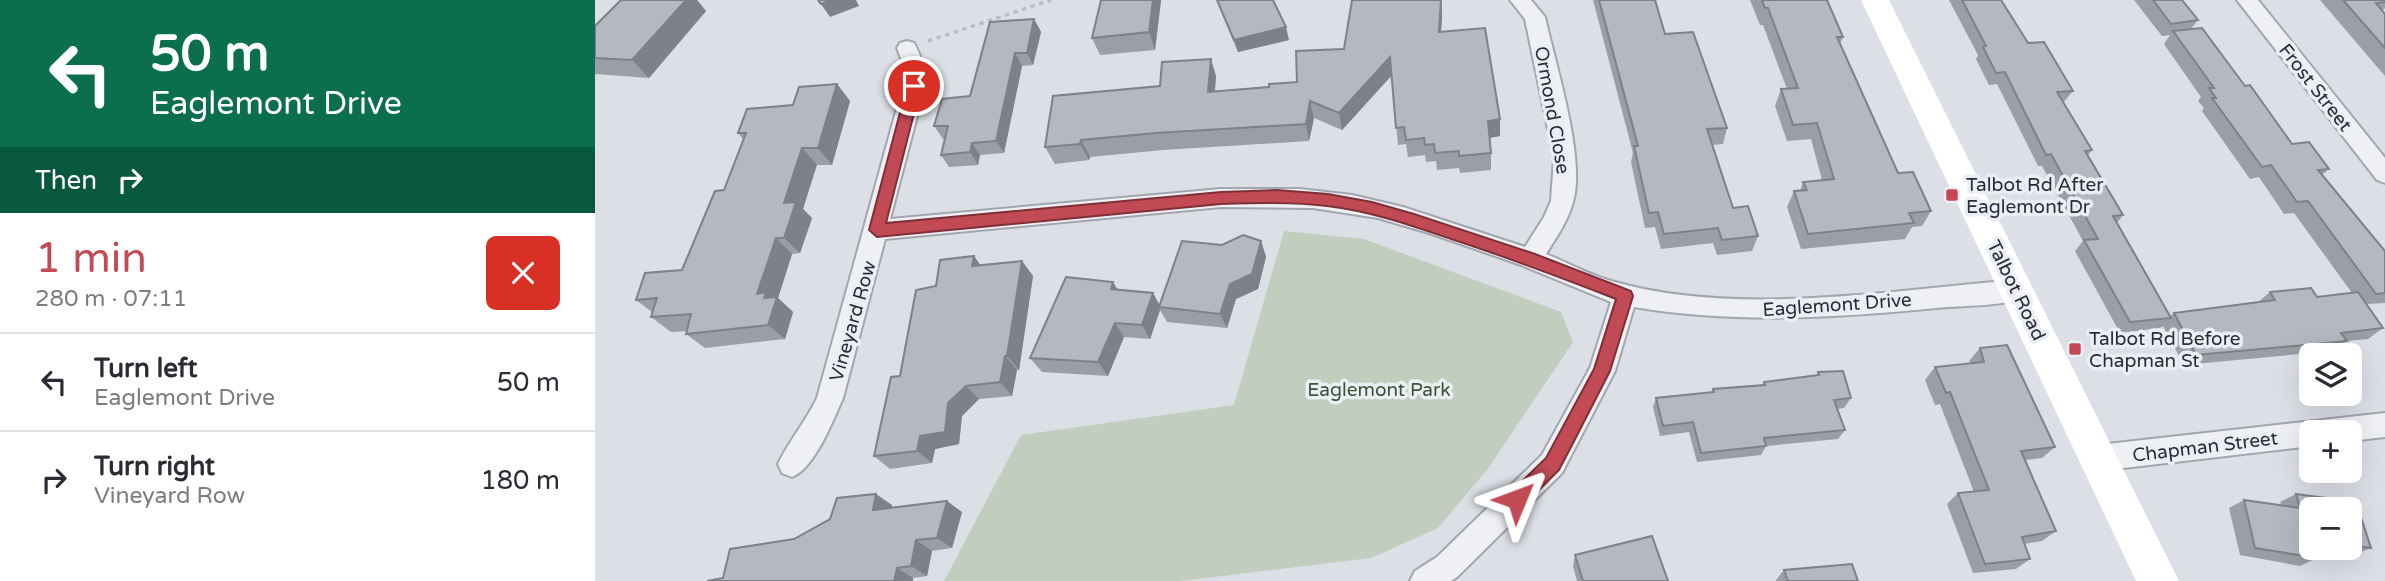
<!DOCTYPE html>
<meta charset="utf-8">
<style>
:root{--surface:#fff;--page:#f2f2f3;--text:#2b2b33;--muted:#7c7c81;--line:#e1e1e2;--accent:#c14a54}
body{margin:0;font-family:"Varela Round",sans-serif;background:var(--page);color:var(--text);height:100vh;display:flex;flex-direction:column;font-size:26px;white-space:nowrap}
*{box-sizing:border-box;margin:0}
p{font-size:23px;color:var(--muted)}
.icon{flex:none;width:38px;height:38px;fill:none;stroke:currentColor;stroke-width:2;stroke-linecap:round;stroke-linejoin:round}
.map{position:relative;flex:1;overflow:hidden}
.side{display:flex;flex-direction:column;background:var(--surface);width:595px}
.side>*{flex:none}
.hud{background:#0b6e4f;color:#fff;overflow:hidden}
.fabs{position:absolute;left:1704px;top:343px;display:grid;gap:14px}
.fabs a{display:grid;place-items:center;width:63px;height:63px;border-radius:10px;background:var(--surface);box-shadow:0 7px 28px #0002;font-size:35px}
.pin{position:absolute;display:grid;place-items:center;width:60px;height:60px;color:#fff;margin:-30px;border:4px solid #fff;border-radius:50%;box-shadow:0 2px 7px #0007}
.me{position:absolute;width:77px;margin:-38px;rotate:46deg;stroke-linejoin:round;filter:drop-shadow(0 0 5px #0008)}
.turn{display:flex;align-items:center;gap:24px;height:147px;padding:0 35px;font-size:32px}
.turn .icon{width:91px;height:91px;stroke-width:2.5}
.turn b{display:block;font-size:49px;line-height:60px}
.then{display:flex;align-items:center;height:66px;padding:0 35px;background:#0003;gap:14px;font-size:26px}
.round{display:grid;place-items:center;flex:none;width:74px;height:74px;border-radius:10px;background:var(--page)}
.head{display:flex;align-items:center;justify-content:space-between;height:119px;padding:0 35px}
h1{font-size:42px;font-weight:600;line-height:52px;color:var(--accent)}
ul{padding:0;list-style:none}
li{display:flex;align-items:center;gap:21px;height:98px;padding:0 35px;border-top:2px solid var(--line)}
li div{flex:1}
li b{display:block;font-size:26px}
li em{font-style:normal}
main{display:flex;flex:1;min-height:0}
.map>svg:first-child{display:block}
</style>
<main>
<section class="side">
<div class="hud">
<div class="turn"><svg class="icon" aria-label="left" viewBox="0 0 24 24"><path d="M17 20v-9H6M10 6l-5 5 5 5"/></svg><div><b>50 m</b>Eaglemont Drive</div></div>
<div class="then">Then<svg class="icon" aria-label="right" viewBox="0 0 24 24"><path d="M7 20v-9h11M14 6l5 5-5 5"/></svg></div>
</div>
<div class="head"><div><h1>1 min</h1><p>280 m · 07:11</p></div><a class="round" style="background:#d93025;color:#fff"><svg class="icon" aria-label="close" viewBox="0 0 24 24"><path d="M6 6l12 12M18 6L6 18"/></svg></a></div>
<ul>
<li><svg class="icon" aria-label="left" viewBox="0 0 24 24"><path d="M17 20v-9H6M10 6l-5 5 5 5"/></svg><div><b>Turn left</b><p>Eaglemont Drive</p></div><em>50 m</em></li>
<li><svg class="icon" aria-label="right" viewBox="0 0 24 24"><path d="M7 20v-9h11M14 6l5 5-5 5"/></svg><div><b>Turn right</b><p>Vineyard Row</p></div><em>180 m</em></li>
</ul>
</section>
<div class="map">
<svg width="1790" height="581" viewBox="0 0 1790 581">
<rect width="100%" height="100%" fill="#dcdfe5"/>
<path fill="#c1cebe" d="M689 231 769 239 966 312 978 342 892 470 843 528 776 558 586 581H349L426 435 639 405Z"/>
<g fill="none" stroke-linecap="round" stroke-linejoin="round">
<g stroke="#a2a6ae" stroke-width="4">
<path id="street" d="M915 0H936L950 17C960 63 991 159 978 202 973 221 961 238 951 254 974 263 996 276 1020 282 1143 317 1296 290 1422 280L1431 283 1434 290 1431 297C1404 307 1370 305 1341 308 1239 318 1140 324 1039 307L1020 371 967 473 862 577 856 581H815L820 571 842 557 947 455 995 368 1016 302 926 265 834 233 783 218 718 208 626 207 290 239 248 398C238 420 220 468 197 477L187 473 183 464C194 441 211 421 222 398L308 86 310 69 302 48 305 43 312 41 319 43C327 57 330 70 330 86L295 219 626 189H705L757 195 808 207 930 247 949 217 956 201 959 158 930 19Z
M1642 0H1663L1790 158V183L1782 180Z
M1790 413V437L1755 441V432H1717V446L1503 471 1493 467 1489 458 1493 449 1503 445Z"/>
</g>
<path stroke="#bbbdc4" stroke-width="3.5" stroke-dasharray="4.5 4.5" stroke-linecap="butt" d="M333 41 456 0"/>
<use href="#street" fill="#eff0f4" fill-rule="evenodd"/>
<path fill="#fff" fill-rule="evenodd" d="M1266 0H1294L1584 581H1541Z"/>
</g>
<path fill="#9b9ea6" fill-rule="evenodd" d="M26 0H102L111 11 54 78 0 74V26Z
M506 0H566L560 50 505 55 497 38Z
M622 0 694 40 643 52 625 9Z
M846 0 847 16 846 32 905 136 895 138 896 153V170L865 173 864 168 842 170 841 161 831 162 830 155 813 157 811 144 803 145 797 75 747 130 719 118 714 141 568 150 495 157 494 160 460 164 450 147 565 86 621 76 620 91 674 87 702 82 749 49Z
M998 0H1060L1070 34 1132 128 1128 144 1117 145 1138 208 1163 236 1157 251 1122 255 1118 243 1066 249 1060 227 1050 228 1036 162 1038 153Z
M1155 0H1232L1248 37 1245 44 1303 173 1336 211 1327 226 1317 227 1310 239 1206 249 1192 207 1199 191H1205L1208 182 1227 180 1216 139 1192 141 1180 106 1186 89H1192L1168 25H1165Z
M1354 0H1406L1433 43 1478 91 1468 103 1497 150 1493 155 1528 215 1522 223 1575 316 1579 313 1662 303 1675 292 1722 297 1757 293 1699 213 1689 214 1664 177 1655 179 1607 111 1609 108 1603 101 1606 97 1569 44 1575 35 1567 36 1539 0H1587L1603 20 1595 30 1650 86 1697 144 1734 169 1727 175 1790 251V303L1771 304 1788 328 1773 339 1752 341 1737 351 1589 365 1568 326 1565 328 1525 333 1480 251 1488 241 1447 166H1443L1402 84 1394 85 1381 59 1383 55Z
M1725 0H1790V8L1787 11 1790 14V76Z
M439 19 446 32 438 65 427 66 409 153 385 155 383 165 354 167 346 155 350 139H348L339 126 375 96Z
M242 84 255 101 237 165H222L219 170 208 209 217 218 205 253 197 254 183 298 198 312 190 339 110 348 91 334 92 331 76 332 56 317 57 312 41 300 87 270 129 190 148 139 143 133Z
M666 241 671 257 663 289 641 299 632 328 572 322 565 310 555 339 529 337 513 376 447 372 435 358 523 289 558 293 565 306 627 245Z
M379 256 385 265 427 261 438 276 424 370H422L417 396 384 399 367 416 364 444 340 449 337 463 295 469 279 456 305 376 341 286Z
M1385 348 1460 447 1447 458 1430 460 1461 531 1447 541 1429 544 1435 559 1421 569 1378 573 1352 504 1363 493 1379 492 1345 404 1340 405 1330 380 1340 367 1375 363 1374 361Z
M1223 372 1256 398 1249 408 1242 409 1250 430 1243 439 1171 446 1166 455 1102 462 1094 432 1065 436 1058 407 1061 398 1117 392 1118 389 1167 385 1169 382 1221 376Z
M1701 494 1761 502 1776 548 1758 555 1719 550 1722 558 1705 566 1645 555 1634 508 1649 500 1687 506 1685 502ZM1717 509H1755V548H1717Z
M297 505V507L367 512 357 548 337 551 332 576 318 578V581H112L128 578 199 539Z
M980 555 1073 581H982L978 566Z
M1189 570 1263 581H1181V580Z"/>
<path fill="#7e8187" d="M91 0H102L111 11 54 78 37 60Z
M237 0H261L264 6 235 17 226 4Z
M558 0H566L560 50 554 32Z
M846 0 847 16 845 49 844 32Z
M439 19 446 32 438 65 432 53Z
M691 27 694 40 643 52 639 40Z
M420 53 427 66 409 153 401 141Z
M795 57 797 75 747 130 744 113Z
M616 59 621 76 618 109 613 92Z
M242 84 255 101 237 165 223 148Z
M715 101 719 118 714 141 711 124Z
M905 119V136L893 138V121Z
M486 140 495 157 494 160 485 144Z
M377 143 385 155 383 165 375 152Z
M207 148 222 165 208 209 217 218 205 253 189 238V203L205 154Z
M181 238 197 254 183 298 198 312 190 339 173 325 162 294Z
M666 241 671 257 663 289 641 299 632 328 625 314 635 284Z
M379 256 390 272 377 266Z
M427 261 438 276 424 370 412 356Z
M518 282 527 297 516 289Z
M558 293 566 308 564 307 565 310 555 339 547 325Z
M520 323 529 337 513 376 503 362Z
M410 356 422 370 417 396 405 382Z
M371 386 384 399 367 416 364 444 340 449 337 463 322 451 325 436 353 403Z
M281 494 297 505 294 521 278 510Z
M352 501 367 512 357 548 342 538Z
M321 540 337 551 332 576 316 566Z
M302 568 318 578V581H299Z"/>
<path fill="#b4b8c1" stroke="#7e8187" stroke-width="2" d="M26 0H91L37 60 0 58V26Z
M223 0H237L226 4Z
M506 0H558L554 32 497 38Z
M622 0H678L691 27 639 40Z
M757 0H846L844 32 890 28 905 119 893 121 896 153 864 156V151L840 153 839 144 830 145 829 138 811 140 809 127 801 128 795 57 744 113 715 101 711 124 561 133 486 140 485 144 450 147 458 96 565 86 567 62 616 59 613 92 674 87V84L702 82 701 51 749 49Z
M1004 0H1060L1070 34 1098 32 1132 128 1112 129 1138 208 1153 206 1163 236 1127 240 1123 228 1069 234 1063 212 1054 213 1039 146H1043Z
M1167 0H1232L1248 37H1242L1303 173 1318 172 1336 211 1314 213 1319 223 1213 234 1199 191 1212 190 1208 182 1239 179 1222 123 1198 125 1186 89 1203 88 1173 8H1170Z
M1367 0H1406L1433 43 1449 42 1478 91 1462 92 1497 150 1490 151 1528 215 1518 216 1576 318 1535 322 1489 240 1503 239 1456 154 1451 155 1410 72 1401 73 1388 47 1391 46Z
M1558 0H1587L1603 20 1576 24Z
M1748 0H1790V2L1781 3 1790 14V48Z
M439 19 432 53H420L401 141 377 143 375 152 346 155 353 126H339L347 99 375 96 395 22Z
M1607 28 1650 86 1655 85 1697 144 1714 142 1734 169 1723 170 1790 251V293L1781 294 1713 201 1702 202 1676 165 1667 167 1617 98H1621L1614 88H1619L1578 31Z
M242 84 223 148H207L205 154 189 203 201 202 189 238H181L162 294 171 292 169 298 182 297 173 325 91 334 96 314 56 317 62 298 41 300 50 273 87 270 120 191 129 190 151 133H143L152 109 198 105 204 87Z
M648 235 666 241 657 274 635 284 625 314 564 307 587 241 627 245Z
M379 256 377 266 427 261 412 356H410L405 382 371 386 353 403 350 432 325 436 322 451 279 456 296 377 305 376 321 290 341 286 345 260Z
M471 277 518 282 516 289 558 293 547 325 520 323 503 362 435 358Z
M1716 288 1722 297 1763 292 1788 328 1746 333 1752 341 1601 355 1579 313 1680 300 1675 292Z
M1412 345 1460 447 1426 451 1461 531 1427 537 1435 559 1390 564 1363 493 1394 490 1355 392 1351 393 1340 367 1389 362 1385 348Z
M1248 371 1256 398 1239 400 1250 430 1169 438 1171 446 1106 453 1098 422 1068 426 1061 398 1119 392 1118 389 1170 385 1169 382 1224 375 1223 372Z
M281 494 278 510 352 501 342 538 321 540 316 566 302 568 299 581H112L128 578 135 549 199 539 235 519 242 498Z
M1701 494 1761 502 1776 548 1755 545V509H1717V548H1719L1722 558 1660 548 1649 500 1705 508Z
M1057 536 1073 581H988L980 555Z
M1257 564 1263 581H1193L1189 570Z"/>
<path fill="#c14a54" stroke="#7d3037" stroke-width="2" d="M319 81 326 86 291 223 626 192 682 190 733 194 777 202 819 214 940 254 1036 291 1038 296 1015 371 976 447 964 470 929 505 922 507 916 505 913 499 916 492 951 458 999 369 1021 299C967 278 912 257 856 239 815 225 775 211 732 206 697 202 661 203 626 204L282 237 274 230 312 86Z"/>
<g fill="#c14a54" stroke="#ebeef3" stroke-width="2.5">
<rect x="1350" y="188" width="14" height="14" rx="3.5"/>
<rect x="1473" y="342" width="14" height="14" rx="3.5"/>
</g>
<g text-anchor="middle" stroke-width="7" stroke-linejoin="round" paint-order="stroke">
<g font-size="19" fill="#272d3a" stroke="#ebeef3">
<text transform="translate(1721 87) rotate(52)" y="7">Frost Street</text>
<text transform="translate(958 110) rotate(80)" y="7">Ormond Close</text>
<text transform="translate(1422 290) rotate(64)" y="7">Talbot Road</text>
<text transform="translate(1242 304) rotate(-4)" y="7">Eaglemont Drive</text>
<text transform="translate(257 321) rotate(-74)" y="7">Vineyard Row</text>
<text transform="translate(1610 446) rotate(-7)" y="7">Chapman Street</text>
</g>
<g font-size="19" fill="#272d3a" stroke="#ebeef3" text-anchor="start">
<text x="1371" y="191">Talbot Rd After<tspan x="1371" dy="22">Eaglemont Dr</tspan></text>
<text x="1494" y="345">Talbot Rd Before<tspan x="1494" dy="22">Chapman St</tspan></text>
</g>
<g font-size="19" fill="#3a5436" stroke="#ebeef3">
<text x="784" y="396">Eaglemont Park</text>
</g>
</g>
</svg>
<div class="fabs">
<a><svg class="icon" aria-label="layers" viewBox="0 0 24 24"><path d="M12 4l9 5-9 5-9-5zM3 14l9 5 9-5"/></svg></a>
<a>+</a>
<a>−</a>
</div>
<div class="pin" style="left:319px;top:86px;background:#d93025"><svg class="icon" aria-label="arrive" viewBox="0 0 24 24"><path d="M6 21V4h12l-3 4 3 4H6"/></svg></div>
<svg class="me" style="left:922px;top:499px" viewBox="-20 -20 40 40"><path d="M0-17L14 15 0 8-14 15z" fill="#c14a54" stroke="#fff" stroke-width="4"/></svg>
</div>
</main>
